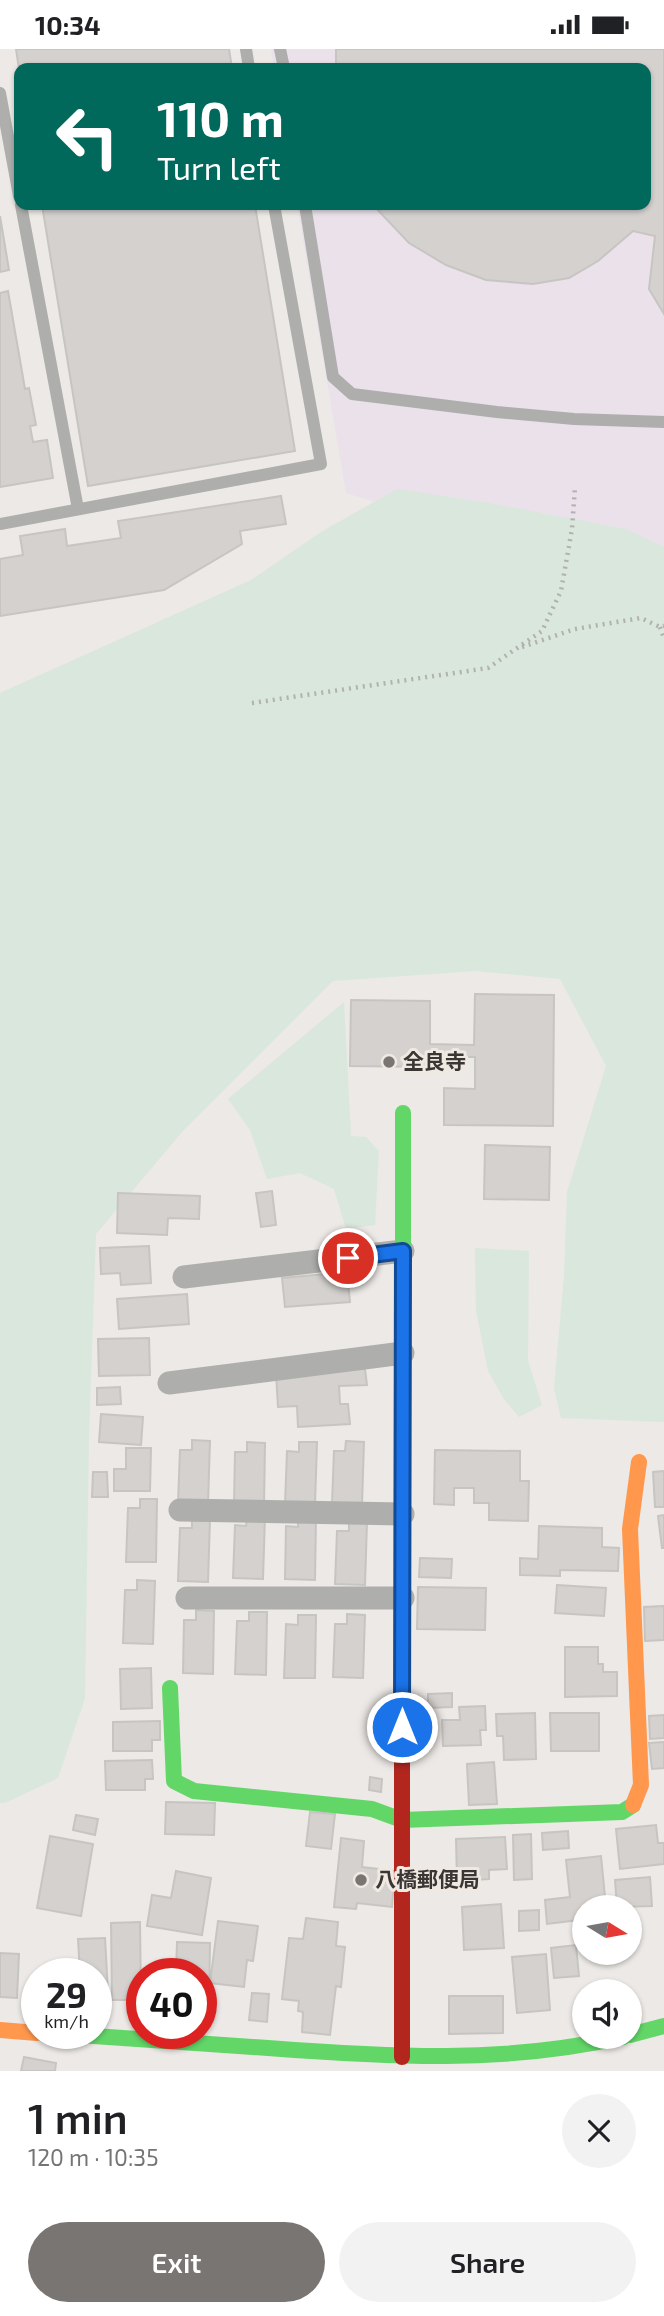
<!DOCTYPE html>
<meta charset="utf-8">
<style>
:root{--surface:#fff;--page:#f2f2f2;--text:#202124;--muted:#757577;--accent:#787572}
body{margin:0;font-family:"Exo 2","Noto Sans JP",sans-serif;background:var(--page);color:var(--text);height:100vh;display:flex;flex-direction:column;font-size:26px;white-space:nowrap}
*{box-sizing:border-box;margin:0}
p{font-size:23px;color:var(--muted)}
.icon{flex:none;width:38px;height:38px;fill:none;stroke:currentColor;stroke-width:2;stroke-linecap:round;stroke-linejoin:round}
.map{position:relative;height:2022px;overflow:hidden}
.drawer{display:flex;flex-direction:column;background:var(--surface);flex:1}
.drawer>*{flex:none}
.top-card{position:absolute;left:14px;top:14px;width:637px;height:147px;border-radius:14px;box-shadow:0 2px 5px #0004;background:#00695c;color:#fff;overflow:hidden}
.needle{width:46px;rotate:101deg}
.fabs{position:absolute;left:572px;top:1846px;display:grid;gap:14px}
.fabs a{display:grid;place-items:center;width:70px;height:70px;border-radius:50%;background:var(--surface);box-shadow:0 2px 5px #0004;font-size:35px}
.speed{position:absolute;left:21px;top:1909px;display:flex;gap:14px;font-size:35px;font-weight:700;text-align:center}
.speed>*{display:grid;place-content:center;width:91px;height:91px;border-radius:50%;background:var(--surface);box-shadow:0 2px 5px #0004;line-height:1}
.speed small{font-size:18px;font-weight:400}
.speed .limit{border:10px solid #d22;background:#fff;color:#111}
.pin{position:absolute;display:grid;place-items:center;width:60px;height:60px;color:#fff;margin:-30px;border:4px solid #fff;border-radius:50%;box-shadow:0 2px 7px #0007}
.me{position:absolute;width:77px;margin:-38px;rotate:0deg;stroke-linejoin:round;filter:drop-shadow(0 0 5px #0008)}
.turn{display:flex;align-items:center;gap:24px;height:147px;padding:0 28px;font-size:32px}
.turn .icon{width:91px;height:91px;stroke-width:2.5}
.turn b{display:block;font-size:49px;line-height:60px}
.round{display:grid;place-items:center;flex:none;width:74px;height:74px;border-radius:37px;background:var(--page)}
.head{display:flex;align-items:center;justify-content:space-between;height:119px;padding:0 28px}
h1{font-size:42px;font-weight:600;line-height:52px}
.button{display:flex;gap:14px;margin-top:auto;padding:14px 28px}
.button a{flex:1;height:80px;border-radius:42px;background:var(--accent);color:#fff;font-size:28px;font-weight:600;line-height:80px;text-align:center}
.button a+a{background:var(--page);color:var(--text)}
.status{display:flex;justify-content:space-between;align-items:center;height:49px;padding:0 35px;background:var(--surface);direction:ltr}
.status svg{height:19px;fill:currentColor}
.map>svg:first-child{display:block}
</style>
<div class="status"><b>10:34</b><svg viewBox="0 0 49 12"><path d="M0 12V9h3v3zM5 12V6h3v6zM10 12V3h3v9zM15 12V0h3v12zM26 1h20v11H26zM47 4h2v5h-2z"/></svg></div>
<div class="map">
<svg width="664" height="2022" viewBox="0 0 664 2022">
<rect width="100%" height="100%" fill="#ece9e6"/>
<path fill="#eae1eb" d="M271 0H664V540L346 444 297 156H646V19H274Z"/>
<path fill="#dae7dc" d="M397 440 484 453 626 480 664 498V1373L561 1369 554 1339 564 1227 567 1143 606 1017 560 930 475 922 333 932 182 1083 96 1185 89 1388 85 1649 58 1729 5 1754H0V644L251 531 321 483Z
M344 953 351 1087 366 1088 379 1102 375 1176 346 1180 334 1140 300 1124 267 1130 250 1081 228 1050Z
M475 1199 529 1202 528 1312 542 1356 519 1368 504 1350 488 1322 476 1261Z"/>
<path fill="#d4d1cf" stroke="#c7c5c2" stroke-width="2" d="M16 0H229L232 19 19 20Z
M336 0H664V265L649 240 655 187 633 182 598 212 569 229 533 235 486 231 446 216 409 194 373 156H646V19H336Z
M42 156H255L295 402 88 437Z
M0 167 9 221 0 223Z
M8 242 25 340 29 339 36 376 30 377 33 393 47 391 53 429 0 438V244Z
M281 447 286 475 240 482 242 495 164 541 0 567V510L23 506 20 487 65 480 67 497 121 489 118 472Z
M475 945 554 946 553 1077 444 1076V1039L475 1040V1008H428V1018L350 1017 351 951 430 952V995L474 996Z
M485 1096 550 1098 549 1151 484 1150Z
M272 1142 276 1176 261 1178 256 1144Z
M118 1144 200 1147 199 1170 168 1169 167 1186 117 1184Z
M149 1197 151 1234 121 1236 120 1224 101 1225 100 1199Z
M347 1223 350 1253 285 1258 282 1229Z
M187 1245 189 1275 119 1280 117 1250Z
M149 1289 150 1326 99 1327 98 1290Z
M365 1320 367 1336 339 1337 340 1355H348L350 1375 298 1378 297 1357 278 1358 276 1325Z
M120 1338 121 1355 97 1356V1339Z
M101 1365 143 1368 141 1396 99 1393Z
M192 1391 210 1392 208 1455 178 1454 180 1401H192Z
M346 1392 364 1393 362 1456 332 1455 334 1402H345Z
M247 1393 265 1394 264 1457 234 1456 235 1403H247Z
M299 1393H317L315 1456 285 1455 287 1402 299 1403Z
M126 1399H151L150 1442H114V1420H126Z
M435 1401 520 1402V1432H529L528 1472 489 1471V1454H474V1439H454V1456L434 1455Z
M664 1422V1458H655L653 1423Z
M93 1423H107L108 1448H92Z
M140 1450H157L156 1513H126L128 1459H140Z
M664 1466V1499H662L658 1467Z
M247 1467H265L263 1530 233 1529 235 1476 246 1477Z
M298 1468H316L315 1531 285 1530 286 1477 298 1478Z
M192 1469 210 1470 208 1533 178 1532 180 1479H192Z
M349 1472 367 1473 365 1536 335 1535 337 1482H349Z
M539 1477 602 1479V1498L619 1499 618 1522 560 1521V1527L520 1526V1509L538 1510Z
M420 1509 452 1510 451 1529 419 1528Z
M137 1531 155 1532 153 1595 123 1594 125 1541H137Z
M557 1536 606 1539 604 1567 555 1564Z
M418 1538 486 1539 485 1581 417 1580Z
M664 1557V1591L645 1592 644 1558Z
M196 1561 214 1562 213 1625 183 1624 184 1571H196Z
M249 1563H267L266 1626 235 1625 237 1572H249Z
M347 1565 365 1566 363 1629 333 1628 335 1575H347Z
M298 1566H316L315 1629H284L286 1575 298 1576Z
M565 1598H598V1615H603V1623H617V1647L565 1648Z
M151 1619 152 1659 121 1660 120 1620Z
M452 1644V1658L428 1659V1645Z
M485 1657 486 1681H480L481 1696 443 1697 442 1671H460L459 1658Z
M535 1664 536 1710 504 1711 503 1687H497L496 1665Z
M550 1664H599V1702H551Z
M664 1666V1689L650 1690 649 1667Z
M160 1672V1691H152V1702H113V1673Z
M664 1693V1719L652 1720 649 1694Z
M152 1711 153 1730H145V1741H106L105 1712Z
M494 1713 497 1755 469 1756 467 1715Z
M370 1728 382 1730 381 1743 369 1741Z
M166 1753 215 1754 214 1786 165 1785Z
M310 1763 335 1765 331 1800 306 1797Z
M76 1766 98 1770 95 1786 73 1781Z
M656 1776 658 1794H664V1815L620 1820 616 1780Z
M568 1782 569 1799 543 1801 542 1784Z
M531 1785 532 1830 514 1831 513 1786Z
M50 1787 93 1795 81 1867 37 1859Z
M505 1788 507 1820 489 1821V1830L457 1832 456 1790Z
M341 1789 364 1792 362 1818 395 1822 392 1858 357 1854 356 1860 334 1858Z
M601 1807 606 1858H584V1878L580 1879V1871L547 1875 545 1851 570 1848 566 1811Z
M176 1822 211 1829 202 1886 147 1877 152 1846 171 1849Z
M650 1828 652 1857 617 1858 615 1831Z
M501 1855 504 1899 464 1901 462 1858Z
M539 1861V1881L519 1882V1862Z
M306 1869 338 1873 336 1897 345 1898 341 1938 336 1937 330 1986 302 1983 303 1963 298 1962 299 1952 282 1950 289 1889 303 1890Z
M218 1872 258 1877 253 1912 247 1911 244 1938 210 1934Z
M140 1873 141 1951H112L111 1874Z
M105 1889 109 1961 96 1962V1925H80L78 1890Z
M177 1893 210 1894 209 1955H201V1925H176Z
M576 1896 579 1927 554 1929 551 1899Z
M0 1904 19 1905 17 1949 0 1948Z
M546 1905 550 1961 517 1964 512 1908Z
M252 1944 269 1945 267 1973 249 1971Z
M449 1947H503V1984L449 1985Z
M24 2008 56 2014 55 2022H21Z"/>
<g fill="none" stroke-linecap="round" stroke-linejoin="round">
<path stroke="#b2b1b0" stroke-width="4.5" stroke-dasharray="2 5" stroke-linecap="butt" d="M660 578 664 589
M522 598 575 580 641 569 660 578 664 577
M252 654 488 619 542 582 561 542 572 480 575 438"/>
<path stroke="#aeaeac" stroke-width="12" d="M246 0 249 19
M280 0 284 19
M0 44 19 147
M21 156 78 460
M305 156 333 328 352 345 497 363 574 370 664 373
M0 475 321 415 274 156"/>
<path stroke="#aeaeac" stroke-width="23" d="M184 1228 403 1202
M169 1334 403 1304
M180 1461 403 1465
M187 1549H403"/>
<path stroke="#63d668" stroke-width="16" d="M403 1399V1064
M170 1639 174 1732 194 1742 372 1760 402 1771 622 1763 633 1756
M50 1984C123 1989 195 1994 268 1999 390 2008 503 2015 623 1988
M630 1986 664 1977"/>
<path stroke="#ff974d" stroke-width="16" d="M402 1669 403 1399
M633 1756 641 1736 630 1480 639 1413
M0 1981 37 1984"/>
<path stroke="#b3261e" stroke-width="16" d="M402 2008V1669"/>
</g>
<g fill="none" stroke-linecap="round" stroke-linejoin="round">
<g stroke="#114b97" stroke-width="18">
<path id="route" d="M348 1209 403 1202 402 1678"/>
</g>
<use href="#route" stroke="#1a73e8" stroke-width="12"/>
</g>
<g fill="#787572" stroke="#f0e9e2" stroke-width="2.5">
<circle cx="389" cy="1013" r="7"/>
<circle cx="361" cy="1831" r="7"/>
</g>
<g text-anchor="middle" stroke-width="6" stroke-linejoin="round" paint-order="stroke">
<g font-size="21" font-weight="bold" fill="#393634" stroke="#f0e9e2" text-anchor="start">
<text x="403" y="1020">全良寺</text>
<text x="375" y="1838">八橋郵便局</text>
</g>
</g>
</svg>
<div class="fabs">
<a><svg class="needle" viewBox="-14 -14 28 28"><path d="M0-13l5 13h-10z" fill="#e53935"/><path d="M0 13l5-13h-10z" fill="#757577"/></svg></a>
<a><svg class="icon" aria-label="sound" viewBox="0 0 24 24"><path d="M4 9h4l5-4v14l-5-4H4zM17 9q2 3 0 6"/></svg></a>
</div>
<div class="speed"><div>29<small>km/h</small></div><div class="limit">40</div></div>
<div class="pin" style="left:348px;top:1209px;background:#d93025"><svg class="icon" aria-label="arrive" viewBox="0 0 24 24"><path d="M6 21V4h12l-3 4 3 4H6"/></svg></div>
<svg class="me" style="left:402px;top:1678px" viewBox="-20 -20 40 40"><circle r="17" fill="#1a73e8" stroke="#fff" stroke-width="3"/><path d="M0-11L8 9 0 5-8 9z" fill="#fff"/></svg>
<div class="top-card">
<div class="turn"><svg class="icon" aria-label="left" viewBox="0 0 24 24"><path d="M17 20v-9H6M10 6l-5 5 5 5"/></svg><div><b>110 m</b>Turn left</div></div>
</div>
</div>
<section class="drawer">
<div class="head"><div><h1>1 min</h1><p>120 m · 10:35</p></div><a class="round"><svg class="icon" aria-label="close" viewBox="0 0 24 24"><path d="M6 6l12 12M18 6L6 18"/></svg></a></div>
<div class="button"><a>Exit</a><a>Share</a></div>
</section>
